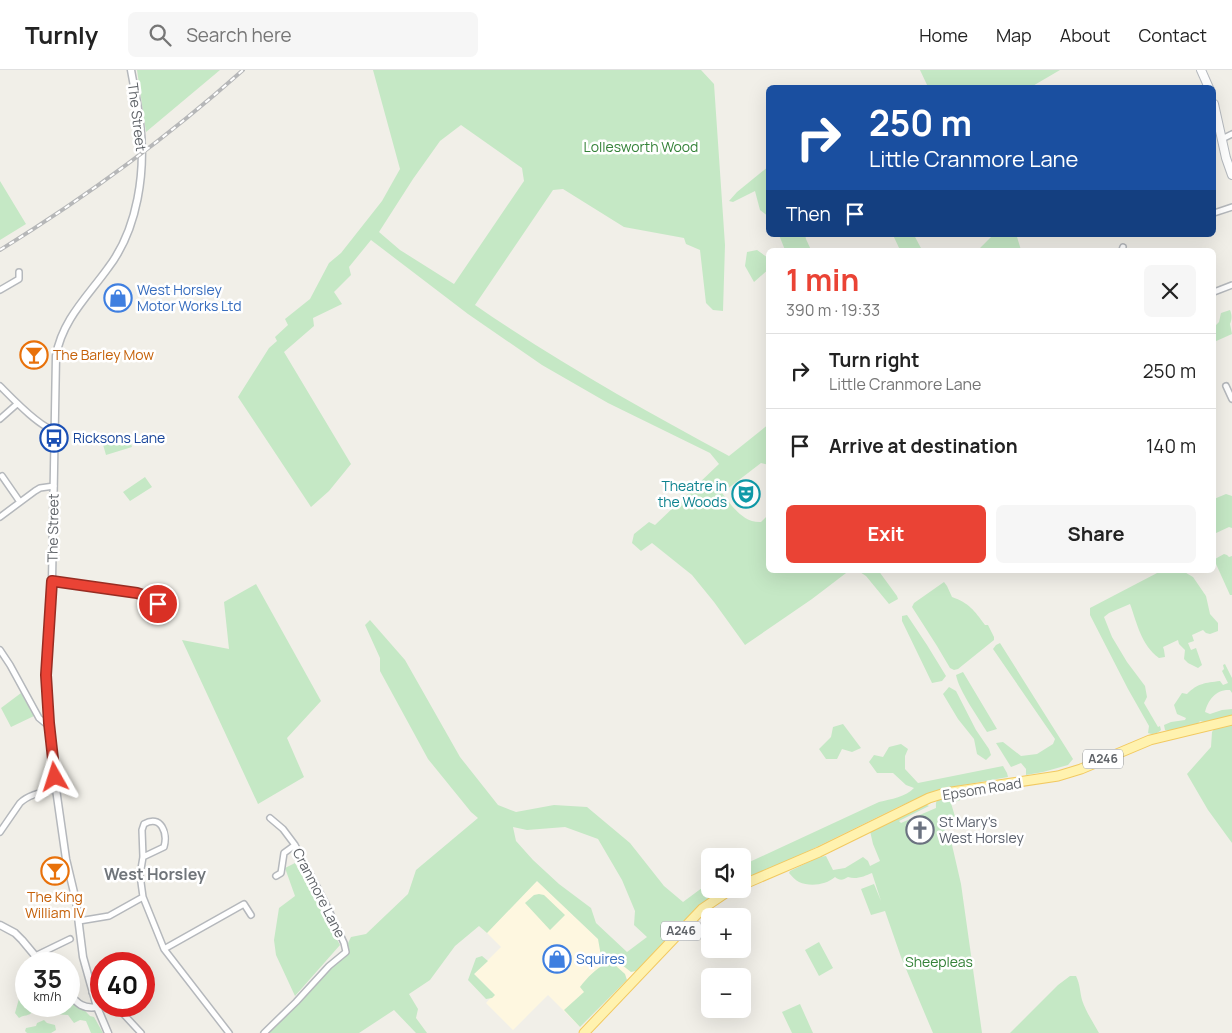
<!DOCTYPE html>
<meta charset="utf-8">
<style>
:root{--surface:#fff;--page:#f6f6f6;--text:#222;--muted:#767676;--line:#e0e0e0;--accent:#ea4335}
body{margin:0;font-family:Manrope,sans-serif;background:var(--page);color:var(--text);height:100vh;display:flex;flex-direction:column;font-size:19px;white-space:nowrap}
*{box-sizing:border-box;margin:0}
p{font-size:16px;color:var(--muted)}
.icon{flex:none;width:28px;height:28px;fill:none;stroke:currentColor;stroke-width:2;stroke-linecap:round;stroke-linejoin:round}
.map{position:relative;flex:1;overflow:hidden}
.details{position:absolute;left:766px;top:178px;width:450px;height:325px;display:flex;flex-direction:column;background:var(--surface);border-radius:8px;box-shadow:0 5px 20px #0002}
.details>*{flex:none}
.guide{position:absolute;left:766px;top:15px;width:450px;height:152px;border-radius:8px;box-shadow:0 5px 20px #0002;background:#1a4fa0;color:#fff;overflow:hidden}
.buttons{position:absolute;left:701px;top:778px;display:grid;gap:10px}
.buttons a{display:grid;place-items:center;width:50px;height:50px;border-radius:8px;background:var(--surface);box-shadow:0 5px 20px #0002;font-size:25px}
.speed{position:absolute;left:15px;top:882px;display:flex;gap:10px;font-size:25px;font-weight:700;text-align:center}
.speed>*{display:grid;place-content:center;width:65px;height:65px;border-radius:50%;background:var(--surface);box-shadow:0 5px 20px #0002;line-height:1}
.speed small{font-size:12px;font-weight:400}
.speed .limit{border:8px solid #d22;background:#fff;color:#111}
.pin{position:absolute;display:grid;place-items:center;width:42px;height:42px;color:#fff;margin:-21px;border:2px solid #fff;border-radius:50%;box-shadow:0 1px 5px #0007}
.me{position:absolute;width:55px;margin:-28px;rotate:354deg;stroke-linejoin:round;filter:drop-shadow(0 0 4px #0008)}
.turn{display:flex;align-items:center;gap:18px;height:105px;padding:0 20px;font-size:22px}
.turn .icon{width:65px;height:65px;stroke-width:2.5}
.turn b{display:block;font-size:35px;line-height:42px}
.then{display:flex;align-items:center;height:48px;padding:0 20px;background:#0003;gap:10px;font-size:19px}
.round{display:grid;place-items:center;flex:none;width:52px;height:52px;border-radius:8px;background:var(--page)}
.summary{display:flex;align-items:center;justify-content:space-between;height:85px;padding:0 20px}
h1{font-size:30px;font-weight:700;line-height:38px;color:var(--accent)}
.cta{display:flex;gap:10px;margin-top:auto;padding:10px 20px}
.cta a{flex:1;height:58px;border-radius:8px;background:var(--accent);color:#fff;font-size:20px;font-weight:700;line-height:58px;text-align:center}
.cta a+a{background:var(--page);color:var(--text)}
ul{padding:0;list-style:none}
li{display:flex;align-items:center;gap:15px;height:75px;padding:0 20px;border-top:1px solid var(--line)}
li div{flex:1}
li b{display:block;font-size:19px}
li em{font-style:normal}
header{display:flex;align-items:center;gap:30px;box-sizing:border-box;height:70px;padding:0 25px;background:var(--surface);border-bottom:1px solid var(--line)}
header strong{font-size:24px}
nav{display:flex;gap:28px;margin-inline-start:auto;font-size:18px}
.search{width:350px;height:45px;background:var(--page);display:flex;align-items:center;gap:12px;box-sizing:border-box;padding:0 18px;border-radius:8px;color:var(--muted);font-size:19px}
.map>svg:first-child{display:block}
</style>
<header>
<strong>Turnly</strong>
<div class="search"><svg class="icon" aria-label="search" viewBox="0 0 24 24"><circle cx="10" cy="10" r="6"/><path d="M15 15l6 6"/></svg>Search here</div>
<nav><a>Home</a><a>Map</a><a>About</a><a>Contact</a></nav>
</header>
<div class="map">
<svg width="1232" height="963" viewBox="0 0 1232 963">
<rect width="100%" height="100%" fill="#f1efe8"/>
<path fill="#fef7e0" d="M537 811 598 869 622 887 636 901 580 957 548 925 513 960 486 933 494 924 474 904 501 877 480 856Z"/>
<path fill="#c5e8c5" fill-rule="evenodd" d="M137 0H220L146 62Z
M373 0H701L714 14 725 175 723 241 713 240 706 233 700 180 686 174 684 168 624 157 563 119 553 120 475 235C556 291 642 339 729 386L769 354V395L761 393 722 423C732 436 743 453 761 452L769 444V500H850L812 529 745 575 714 532 692 505 652 473 641 481 632 473 634 464 649 452 655 455 719 394 710 383 608 333 542 295 468 244 371 170 349 197 351 205 334 222 342 234 313 248 314 256 284 282 351 394 329 421 311 437 238 327 269 278 277 271 275 267 288 255 285 249 310 229 329 193 341 183 382 131 400 99ZM461 55 522 98 524 111 454 214 400 180 379 162 413 109 440 71Z
M920 0H1060L1031 17H928Z
M769 96V103L767 105 769 108V147L760 140 755 121 733 132 729 131 737 122Z
M0 111 26 154 0 170Z
M779 165H805L806 169 811 180H785Z
M893 165H914L922 180H900Z
M992 165H1019L1017 167 1021 180H1007L1005 179 1003 180H978L992 166Z
M757 180 768 188 769 199 754 212 745 196 747 182Z
M1230 240C1232 245 1232 249 1230 254L1232 264 1214 272V257L1219 252 1221 243Z
M128 364 132 377 106 385 102 371Z
M145 407 152 417 130 431 123 422Z
M1226 424 1232 426V458L1229 457 1214 464V429Z
M1224 484 1227 485 1229 487 1232 486V525H1230L1216 494 1215 489Z
M857 500H878L897 526 898 529 889 534 866 506Z
M1160 500H1181L1193 507 1206 526 1210 544 1218 553V561L1210 564 1206 563 1203 560 1192 565 1194 571 1188 573 1191 580 1196 578 1202 595 1198 598 1188 593 1184 589 1185 580 1179 574 1178 570 1163 577 1164 580 1165 587 1159 588C1141 575 1137 553 1130 534L1109 543 1104 547 1112 567 1127 592 1145 616 1147 627 1144 633 1158 657 1160 656 1161 660C1157 664 1153 665 1148 663L1149 656 1128 619 1090 545V538L1159 502Z
M944 512 947 516 952 527C969 533 974 540 985 555H988L994 567V570L958 599 954 600 950 598 937 576 912 537 914 533Z
M256 514 321 631 287 668 304 707 258 734 182 570 229 579 224 532Z
M907 545 927 575 946 606 942 611 932 613 902 551V546Z
M370 550 405 590 460 687 498 735 516 742 554 735 587 737 630 773 664 816 683 832 710 812V819H725L699 835 636 901 631 902 617 891 601 886 598 869 537 811 487 863 479 856 455 876 430 910 409 924 418 939 416 948 427 963H416L394 940 359 963H264L341 887 351 867 366 864 408 824 416 800 478 748 471 742 428 689 380 601V588L365 555ZM513 757 527 760 565 757 598 769 622 810 635 841 634 855 647 867 627 882 596 853 591 838 559 814 533 790 516 771Z
M1000 573 1073 689 1068 695 1043 702 1026 705V699L1021 693 1011 697 996 673 1003 672 1021 686 1037 684 1053 674 1055 669 993 579 996 575Z
M1225 594 1232 608V623L1230 620C1216 619 1208 630 1205 642L1210 644 1222 640 1232 639V648L1208 653 1200 651 1197 655 1168 661 1165 660 1164 655 1171 652 1185 650 1186 648 1177 644 1174 635 1182 623 1187 624C1198 613 1205 613 1220 611L1223 615 1228 613 1222 601 1224 599 1223 595Z
M963 602 997 659 987 662C978 647 959 621 956 605Z
M949 617 956 621 976 660 989 679 991 685 986 690 977 684 974 669 958 649 943 624Z
M21 623 34 646 11 657 1 638Z
M843 654 861 678 852 682 842 679 837 689H826L819 679 831 667 833 657Z
M1232 654V773L1208 740 1187 704 1211 677 1212 662 1214 659Z
M901 674 908 679 905 686V699L918 713 1003 696 1007 703 1008 707 941 719 932 722 898 737 786 792 743 810V795L879 732C891 729 906 727 914 718L906 715 893 703H877L869 692 874 685 883 687 889 677Z
M966 723H982L951 733 956 750 944 758 946 763 949 762 961 814 982 963H933L901 887 885 841 871 845 861 819 874 814 881 831 872 803C865 806 856 810 848 807 843 810 840 811 835 807 826 815 810 817 799 812 795 810 792 806 789 803L790 801 819 787 826 786 833 800 845 798 863 787 868 791 870 796 880 791 873 774 870 761 925 734 929 736 899 751 901 753 936 738C936 734 935 731 940 728Z
M295 793 340 875 295 926 276 885 274 870 279 838 295 826 285 798Z
M539 824 544 825 565 845 550 860 525 833 534 825Z
M819 872 833 898 819 906 805 880Z
M482 886 488 891 474 904 495 925 492 928 486 929 468 910 476 888Z
M606 894 615 895 625 904 627 910 580 957 564 940 584 922 580 917C587 908 596 898 606 894Z
M26 895V936H32C32 938 32 940 32 942 30 946 23 945 19 948L15 943 20 925 16 920 23 907 21 902Z
M1070 906H1076C1080 914 1080 922 1082 930 1086 942 1093 952 1099 963H1010L1058 915Z
M69 928C76 934 84 939 90 946L94 947 103 963H91L86 951 80 950 74 953 68 945 53 944 49 936H69Z
M800 934 813 963H792L782 942Z
M44 950 47 953 55 955 56 960 51 963H27L25 961 26 958 36 956 37 953Z"/>
<g fill="none" stroke-linecap="round" stroke-linejoin="round">
<g stroke="#b5b8bc" stroke-width="8">
<path id="minor" d="M1222 69 1232 64
M1214 143 1232 137
M1122 180 1123 177
M0 220 19 209V202
M1214 222 1232 215
M0 316C11 327 41 359 55 360
M1226 316 1232 329
M0 349 17 334
M2 406 20 432
M0 447 35 421 40 418 54 416
M52 511 137 523C151 527 158 534 167 544
M0 580 10 595 39 648 45 653H49
M0 762 20 733C29 724 44 722 56 719
M143 787 164 777C168 763 161 744 144 754L142 760 143 787 140 805 143 827 164 879 229 963
M276 806 281 803 284 783 295 775
M79 851 109 846 143 827
M164 879 244 834 251 845
M35 886 70 869
M92 922H98L101 923
M116 936 141 963
M264 963 296 932 329 896 346 882 344 873 325 832 295 775 283 759 270 748"/>
</g>
<g stroke="#b5b8bc" stroke-width="9">
<path id="tertiary" d="M0 855 15 863 22 870 42 894
M69 924C78 934 83 939 97 937
M108 963 97 937 83 887 76 831 66 789 56 719 49 653 46 605 52 511 56 286C62 250 88 226 108 198 138 159 146 101 140 53 138 35 134 17 131 0"/>
</g>
<g stroke="#b6babf" stroke-width="10">
<path id="secondary" d="M1201 0 1209 18
M1214 34 1226 88 1232 105"/>
</g>
<g stroke="#f2c960" stroke-width="11">
<path id="primary" d="M742 815 819 782 929 728 945 723 1058 706 1081 699 1150 670 1232 650
M584 963 702 839 727 822 735 819"/>
</g>
<use href="#minor" stroke="#fff" stroke-width="5"/>
<use href="#tertiary" stroke="#fff" stroke-width="6"/>
<use href="#secondary" stroke="#fff" stroke-width="8"/>
<use href="#primary" stroke="#fff2af" stroke-width="9"/>
<g stroke="#b6b7b8" stroke-width="4">
<path id="rail" d="M0 180C86 127 168 67 243 0"/>
</g>
<use href="#rail" stroke="#fff" stroke-width="2" stroke-dasharray="5.5" stroke-linecap="butt"/>
</g>
<g fill="none" stroke-linecap="round" stroke-linejoin="round">
<g stroke="#982c22" stroke-width="12">
<path id="route" d="M55 707 49 653 46 605 52 511 137 523 146 526 158 534"/>
</g>
<use href="#route" stroke="#ea4335" stroke-width="9"/>
</g>
<defs>
<g id="shop-ring" transform="scale(1.4375)"><circle r="9.5" fill="#fff" stroke="#3f7fe0" stroke-width="1.5"/><path d="M-5-2.5h2.3a2.7 3.5 0 0 1 5.4 0H5L5.5 6h-11ZM-1.5-2.5h3a1.5 2.3 0 0 0-3 0Z" fill="#3f7fe0"/></g>
<g id="bar-ring" transform="scale(1.4375)"><circle r="9.5" fill="#fff" stroke="#e8710a" stroke-width="1.5"/><path d="M-6-5H6L.8 .8V4.5H3.5V6h-7V4.5H-.8V.8Z" fill="#e8710a"/></g>
<g id="bus-ring" transform="scale(1.4375)"><circle r="9.5" fill="#fff" stroke="#1a4fb4" stroke-width="1.5"/><path d="M-5-6H5V4H4V6H2V4H-2V6H-4V4H-5ZM-3.5-4V0h7V-4ZM-3.5 1.2v1.5H-2V1.2ZM2 1.2v1.5H3.5V1.2Z" fill="#1a4fb4"/></g>
<g id="theatre-ring" transform="scale(1.4375)"><circle r="9.5" fill="#fff" stroke="#0f9aa8" stroke-width="1.5"/><path d="M-5-5.5Q0-4 5-5.5V0Q5 5 0 6Q-5 5-5 0ZM-3.3-2.5H-1v1.5H-3.3ZM1-2.5H3.3v1.5H1ZM-2.8 1Q0 5.5 2.8 1Z" fill="#0f9aa8"/></g>
<g id="church-ring" transform="scale(1.4375)"><circle r="9.5" fill="#fff" stroke="#6b7280" stroke-width="1.5"/><path d="M-1.2-6h2.4v3.5h3.3v2.4h-3.3V6h-2.4V-.1h-3.3v-2.4h3.3Z" fill="#6b7280"/></g>
</defs>
<g fill-rule="evenodd">
<use href="#shop-ring" x="118" y="228"/>
<use href="#bar-ring" x="34" y="285"/>
<use href="#bus-ring" x="54" y="368"/>
<use href="#theatre-ring" x="746" y="424"/>
<use href="#church-ring" x="920" y="760"/>
<use href="#bar-ring" x="55" y="801"/>
<use href="#shop-ring" x="557" y="889"/>
</g>
<g text-anchor="middle" stroke-width="5" stroke-linejoin="round" paint-order="stroke">
<g fill="#fff" stroke="#8f9295" stroke-width="1">
<rect x="1083" y="679.5" width="40" height="19" rx="4"/>
<rect x="661" y="851.5" width="40" height="19" rx="4"/>
</g>
<g font-size="12" font-weight="bold" fill="#5f6368">
<text x="1103" y="693">A246</text>
<text x="681" y="865">A246</text>
</g>
<g font-size="14" fill="#5f6368" stroke="#fff">
<text transform="translate(137 47) rotate(83)" y="5">The Street</text>
<text transform="translate(53 458) rotate(-89)" y="5">The Street</text>
<text transform="translate(982 719) rotate(-9)" y="5">Epsom Road</text>
<text transform="translate(319 823) rotate(63)" y="5">Cranmore Lane</text>
</g>
<g font-size="14" fill="#348238" stroke="#fff">
<text x="641" y="82">Lollesworth Wood</text>
<text x="939" y="897">Sheepleas</text>
</g>
<g font-size="14" fill="#366cbe" stroke="#fff" text-anchor="start">
<text x="137" y="225">West Horsley<tspan x="137" dy="16">Motor Works Ltd</tspan></text>
<text x="576" y="894">Squires</text>
</g>
<g font-size="14" fill="#c56008" stroke="#fff" text-anchor="start">
<text x="53" y="290">The Barley Mow</text>
<text x="55" y="832" text-anchor="middle">The King<tspan x="55" dy="16">William IV</tspan></text>
</g>
<g font-size="14" fill="#164399" stroke="#fff" text-anchor="start">
<text x="73" y="373">Ricksons Lane</text>
</g>
<g font-size="14" fill="#0d838f" stroke="#fff" text-anchor="end">
<text x="727" y="421">Theatre in<tspan x="727" dy="16">the Woods</tspan></text>
</g>
<g font-size="14" fill="#5b616d" stroke="#fff" text-anchor="start">
<text x="939" y="757">St Mary's<tspan x="939" dy="16">West Horsley</tspan></text>
</g>
<g font-size="16" font-weight="bold" fill="#70757a" stroke="#fff">
<text x="155" y="810">West Horsley</text>
</g>
</g>
</svg>
<div class="buttons">
<a><svg class="icon" aria-label="sound" viewBox="0 0 24 24"><path d="M4 9h4l5-4v14l-5-4H4zM17 9q2 3 0 6"/></svg></a>
<a>+</a>
<a>−</a>
</div>
<div class="speed"><div>35<small>km/h</small></div><div class="limit">40</div></div>
<div class="pin" style="left:158px;top:534px;background:#d93025"><svg class="icon" aria-label="arrive" viewBox="0 0 24 24"><path d="M6 21V4h12l-3 4 3 4H6"/></svg></div>
<svg class="me" style="left:55px;top:707px" viewBox="-20 -20 40 40"><path d="M0-17L14 15 0 8-14 15z" fill="#ea4335" stroke="#fff" stroke-width="4"/></svg>
<div class="guide">
<div class="turn"><svg class="icon" aria-label="right" viewBox="0 0 24 24"><path d="M7 20v-9h11M14 6l5 5-5 5"/></svg><div><b>250 m</b>Little Cranmore Lane</div></div>
<div class="then">Then<svg class="icon" aria-label="arrive" viewBox="0 0 24 24"><path d="M6 21V4h12l-3 4 3 4H6"/></svg></div>
</div>
<section class="details">
<div class="summary"><div><h1>1 min</h1><p>390 m · 19:33</p></div><a class="round"><svg class="icon" aria-label="close" viewBox="0 0 24 24"><path d="M6 6l12 12M18 6L6 18"/></svg></a></div>
<ul>
<li><svg class="icon" aria-label="right" viewBox="0 0 24 24"><path d="M7 20v-9h11M14 6l5 5-5 5"/></svg><div><b>Turn right</b><p>Little Cranmore Lane</p></div><em>250 m</em></li>
<li><svg class="icon" aria-label="arrive" viewBox="0 0 24 24"><path d="M6 21V4h12l-3 4 3 4H6"/></svg><div><b>Arrive at destination</b></div><em>140 m</em></li>
</ul>
<div class="cta"><a>Exit</a><a>Share</a></div>
</section>
</div>
